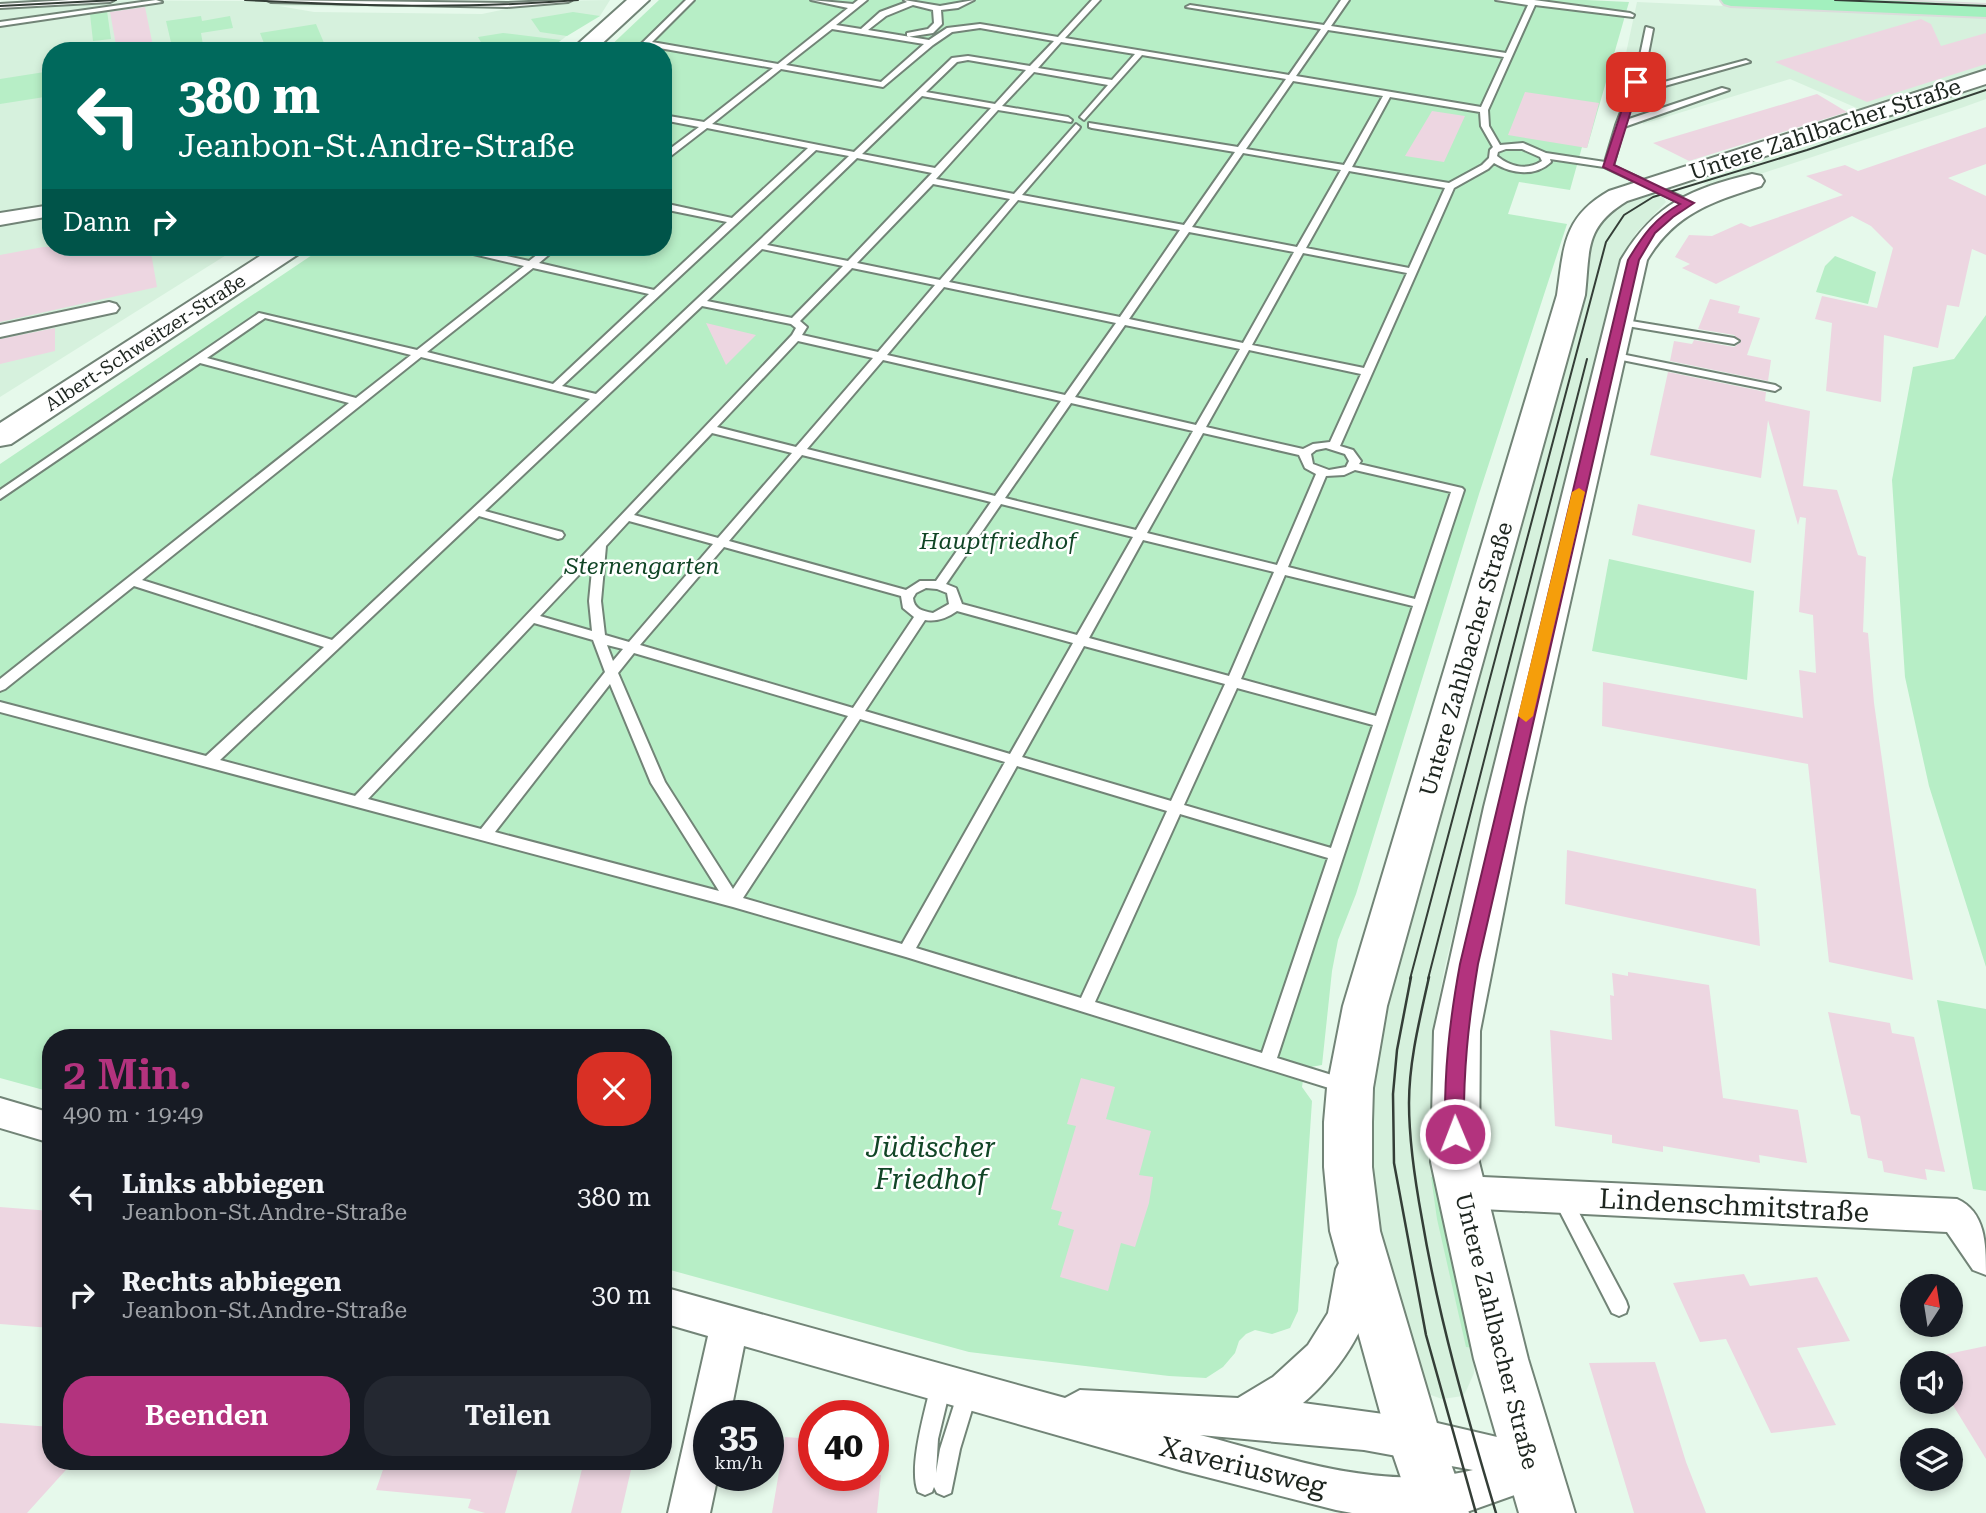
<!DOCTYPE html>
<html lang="de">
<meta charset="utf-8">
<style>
:root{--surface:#171b24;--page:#242831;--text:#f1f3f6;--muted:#9ea1a6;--accent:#b3337e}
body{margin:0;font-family:"Roboto Serif",serif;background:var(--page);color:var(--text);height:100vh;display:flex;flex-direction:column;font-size:26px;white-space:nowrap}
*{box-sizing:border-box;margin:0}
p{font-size:23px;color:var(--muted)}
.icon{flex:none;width:38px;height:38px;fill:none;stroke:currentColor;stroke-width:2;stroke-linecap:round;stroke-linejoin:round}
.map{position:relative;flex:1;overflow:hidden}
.drawer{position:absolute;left:42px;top:1029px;width:630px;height:441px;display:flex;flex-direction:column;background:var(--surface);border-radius:28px;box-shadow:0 4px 10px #0003}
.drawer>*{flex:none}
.hud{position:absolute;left:42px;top:42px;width:630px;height:214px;border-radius:28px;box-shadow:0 4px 10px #0003;background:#00695c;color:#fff;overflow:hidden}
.needle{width:46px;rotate:12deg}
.fabs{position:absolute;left:1900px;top:1274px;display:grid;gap:14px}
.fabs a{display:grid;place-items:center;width:63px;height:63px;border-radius:50%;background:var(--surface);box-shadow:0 4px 10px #0003;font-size:35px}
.speed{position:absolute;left:693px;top:1400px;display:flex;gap:14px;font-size:35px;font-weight:700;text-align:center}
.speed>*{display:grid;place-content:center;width:91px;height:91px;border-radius:50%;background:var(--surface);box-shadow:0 4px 10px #0003;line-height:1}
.speed small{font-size:18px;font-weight:400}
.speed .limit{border:10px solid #d22;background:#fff;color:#111}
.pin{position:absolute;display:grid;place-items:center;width:60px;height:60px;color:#fff;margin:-30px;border-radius:14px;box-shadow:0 4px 10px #0006}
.me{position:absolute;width:77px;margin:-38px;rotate:359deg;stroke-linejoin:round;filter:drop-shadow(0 0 5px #0008)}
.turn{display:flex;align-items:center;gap:24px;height:147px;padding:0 21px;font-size:32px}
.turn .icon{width:91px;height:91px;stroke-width:2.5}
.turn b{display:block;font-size:49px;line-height:60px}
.then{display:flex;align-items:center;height:66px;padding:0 21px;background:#0003;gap:14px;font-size:26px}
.round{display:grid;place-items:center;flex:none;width:74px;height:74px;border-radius:28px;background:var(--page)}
.summary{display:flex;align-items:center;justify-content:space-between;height:119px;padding:0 21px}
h1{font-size:42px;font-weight:600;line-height:52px;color:var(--accent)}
.action{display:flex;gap:14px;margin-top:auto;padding:14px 21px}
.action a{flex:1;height:80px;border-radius:28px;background:var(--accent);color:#fff;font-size:28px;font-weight:600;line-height:80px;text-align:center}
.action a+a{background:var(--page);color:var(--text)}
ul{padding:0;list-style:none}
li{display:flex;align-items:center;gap:21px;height:98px;padding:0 21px}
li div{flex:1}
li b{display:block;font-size:26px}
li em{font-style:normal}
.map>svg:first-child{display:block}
</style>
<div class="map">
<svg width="1986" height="1513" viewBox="0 0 1986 1513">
<rect width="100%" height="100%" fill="#e6f9eb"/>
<path fill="#d6f1dd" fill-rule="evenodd" d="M32 0 492 2 610 0 600 16 580 25 548 51H51V247H239L0 397V2ZM279 6 485 8 506 9 482 14 314 12Z
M1637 2 1986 18V69L1859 109 1790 79 1643 124 1657 72 1623 67Z
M1986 83V99L1961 108 1745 179 1710 187 1701 181 1703 177 1712 173Z
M1651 194 1663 197 1666 202 1636 233 1628 248 1618 293H1614L1509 706 1445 966 1435 1019 1431 1081 1434 1130 1476 1348 1474 1373 1467 1389 1463 1396 1442 1399 1428 1394 1412 1365 1376 1216 1372 1173V1107L1379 1026 1586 286 1591 243 1599 227 1617 208 1629 200Z"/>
<path fill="#b7eec6" d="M659 0H1586L1629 2 1587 148 1582 147 1570 190 1519 182 1508 214 1567 224 1479 494 1356 894 1338 940 1332 971 1322 1065 1305 1068 1302 1087 1312 1101 1298 1311 1290 1328 1272 1334 1255 1330 1246 1334 1239 1341 1235 1353 1223 1367 1206 1378 1169 1376 969 1352 663 1268V1038H51V1092L0 1078V464L324 247H663V51H605Z
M107 11 111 39 93 41 90 14Z
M573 12 600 16 567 36 540 32 531 19Z
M201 16 202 21 230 16 233 28 201 33 204 51H173L166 21Z
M316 24 324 43 267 51 260 33Z
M503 33 561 40 548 51H486L478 37Z
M51 71V96L0 104V79Z
M1835 256 1876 272 1868 304 1816 292 1825 266Z
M1986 315V967L1929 786 1905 677 1892 480 1913 367 1954 359Z
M1609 559 1754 591 1747 680 1592 651Z
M1937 1000 1986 1009V1191L1973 1189Z
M1431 1177 1439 1178 1476 1348 1466 1347 1437 1219Z"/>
<path fill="#edd6e1" d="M145 7 154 51H117L110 12Z
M1921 19 1931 24 1941 46 1986 33V64L1867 102 1775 62Z
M1525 92 1599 103 1587 148 1508 135Z
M1817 94 1847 112 1689 161 1653 143Z
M1432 111 1465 116 1444 162 1405 156Z
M1986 127V164L1948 178 1986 196V255L1972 249 1959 307 1947 305 1938 348 1884 335 1881 402 1826 391 1832 323 1815 319 1822 296 1877 308 1893 248 1871 226 1852 216 1716 284 1682 268 1690 264 1675 257 1689 235 1712 236 1741 223 1750 227 1843 195 1806 176 1845 165 1858 171Z
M43 247H150L157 287 0 322V255Z
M1710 299 1740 306 1738 313 1760 318 1747 355 1771 360 1768 381 1670 361 1674 341 1692 344 1694 340 1734 347 1741 342 1734 335 1698 329Z
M706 323 756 335 726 365Z
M55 328V351L0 364V339Z
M1668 372 1766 392 1765 401 1810 411 1803 486 1837 490 1858 555 1866 557 1863 632 1868 633 1874 703 1913 980 1829 962 1808 764 1602 726 1603 682 1803 718 1799 670 1816 673 1813 615 1799 612 1806 518 1800 517 1798 525 1768 420 1761 478 1650 455Z
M1638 504 1755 530 1751 563 1632 535Z
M1567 850 1756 889 1760 946 1565 904Z
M1628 972 1709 985 1723 1098 1798 1110 1807 1163 1759 1155 1760 1163 1663 1146V1152L1612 1143V1135L1555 1126 1550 1030 1612 1040 1610 995 1614 996 1612 973 1628 976Z
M1828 1012 1890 1023 1892 1033 1914 1037 1945 1172 1925 1169 1927 1180 1884 1172 1882 1161 1868 1158 1860 1116 1851 1114Z
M1081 1078 1115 1087 1106 1119 1151 1131 1139 1175 1153 1177 1149 1203 1135 1247 1121 1243 1108 1291 1060 1277 1074 1230 1058 1225 1062 1212 1051 1209 1076 1126 1067 1124Z
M0 1207 51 1211V1328L0 1324Z
M1744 1274 1750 1286 1817 1277 1850 1341 1797 1348 1836 1425 1771 1433 1726 1339 1700 1342 1673 1283Z
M1986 1346V1459L1951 1402V1363H1927L1924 1359Z
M1655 1362 1686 1462 1706 1513H1634L1589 1363Z
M0 1423 51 1427V1461H74L27 1513H0Z
M785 1437 814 1439V1475H881L877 1513H772Z
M386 1461H520L505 1513H485L468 1508 471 1499 376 1490Z
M584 1461H633L621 1513H571Z"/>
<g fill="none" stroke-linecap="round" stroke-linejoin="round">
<g stroke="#728477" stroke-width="4">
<path id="lane" d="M69 0H114L110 2 0 8V4Z
M156 0 162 2 0 26V22Z
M267 0 507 3 572 0 568 2 507 7 271 2Z
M686 0H694L652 42 778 64 848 8 811 0 853 4 858 0H867L836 25 861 29 880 12 907 2 904 0 940 6 974 0 958 8 941 10 942 24 933 33 907 37V33L928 29 934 23 933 10 913 5 886 16 868 30 929 40 947 28 980 24 1058 37 1092 0H1100L1065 38 1289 75 1321 29 1186 7 1190 5 1324 25 1341 0H1349L1331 26 1506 53 1528 5 1496 0H1534L1630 13 1634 15 1633 17 1535 5 1488 110 1489 126 1500 145 1523 143 1546 153 1605 162 1616 125 1637 70 1646 27 1653 29 1645 70 1638 89 1746 60 1750 62 1636 94 1626 120 1722 88 1729 90 1624 127 1613 166 1691 201V205H1685L1604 167 1550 159 1551 162C1535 177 1512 174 1494 163L1488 169 1454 188 1340 446 1353 450 1361 461 1359 464 1462 488 1464 490 1277 1058 1351 1081 1353 1086 1351 1091 1345 1093 906 957 733 907 0 712V702L206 756 324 647 134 586 5 689 0 691V679L349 403 200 363 0 499V490L259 313 417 350 524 266 452 249 450 247H466L529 261 547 247H558L539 263 654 290 727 222 663 209V203L732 218 808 148 707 128 663 162V154L699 127 663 120V115L704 122 773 68 648 46 643 51H634ZM980 28 1054 41 1030 66 968 56 952 58 854 152 712 124 781 69 883 87 933 45 952 32ZM832 29 924 44 881 82 786 65ZM1328 30 1504 57 1481 107 1296 76ZM1061 42 1135 54 1112 80 1038 68ZM1142 55 1286 79 1238 147 1089 123V127L1092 128 1235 152 1184 225 1022 195 1079 129 1080 127 1076 124 1014 194 936 179 998 110 1071 122 1072 120 1068 117 1002 106 1034 72 1108 85 1080 117 1084 120ZM968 60 1026 70 995 104 926 92 957 62ZM1293 81 1383 96 1344 165 1246 149ZM922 96 991 108 935 168 862 154ZM1390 97 1480 112 1481 126 1493 147 1490 150 1489 158 1482 165 1449 183 1352 167ZM1506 149H1522L1540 157 1542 161C1527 171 1510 167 1497 156L1498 152ZM816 150 849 156 596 394 562 386ZM1243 153 1341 170 1297 247 1192 227ZM857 158 932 173 848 261 767 245ZM1349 171 1445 188 1409 268 1306 248ZM933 184 1010 199 940 280 857 263ZM1018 200 1180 230 1120 317 949 282ZM1189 232 1294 252 1243 343 1129 319ZM762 249 843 266 792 318 707 301ZM1303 253 1407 273 1364 368 1252 345ZM533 268 649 294 553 384 427 352ZM852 268 935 285 878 352 802 335 807 327 800 321ZM944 287 1116 323 1065 395 887 355ZM702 306 791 324 796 328 792 335 355 796 220 760 479 516 558 539 562 538 564 535 562 532 485 511ZM265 318 411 355 356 398 207 358ZM1125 325 1240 349 1196 425 1075 397ZM798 341 873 358 796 447 717 427ZM1249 350 1361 374 1330 442 1313 444 1303 449 1206 427ZM421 357 590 399 332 640 142 580ZM883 360 1061 401 995 496 807 449ZM1071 403 1193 431 1136 530 1005 498ZM712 433 792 453 718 538 634 515ZM1203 433 1299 455 1305 468 1316 474 1277 565 1147 533ZM1326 448 1345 454 1349 461 1346 467 1329 470 1313 464 1311 454 1316 450ZM802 455 991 502 936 581H920L906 590 729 541ZM1355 470 1451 492 1415 599 1288 567 1326 476 1344 475ZM1001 504 1133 537 1077 635 962 604 956 588 946 584ZM629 521 713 544 629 642 605 635 601 601 606 546ZM1143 540 1274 572 1229 676 1089 638ZM724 547 901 596 903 608 914 617 853 708 640 645ZM593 560 589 601 592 631 540 616ZM1285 575 1413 606 1376 716 1241 679ZM926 588 937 589 947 593 949 604 933 613C922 611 914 609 913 598L916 593ZM957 611 1073 643 1010 754 865 711 925 620C937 622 947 618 957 611ZM534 623 593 640 605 672 481 829 368 799ZM607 645 623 649 613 661ZM1084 646 1225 684 1171 801 1022 757ZM634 653 848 716 733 889 665 782 618 673ZM610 684 651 783 719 891 495 832ZM1237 688 1373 725 1331 848 1184 805ZM860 719 1005 762 902 944 743 898ZM1017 766 1167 811 1081 998 916 948ZM1180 814 1328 858 1262 1053 1095 1002Z
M1619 319 1734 338 1739 341 1734 344 1615 324V320Z
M1611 352 1775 385 1780 388 1775 391 1607 357V353Z
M1562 1190 1568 1192 1626 1301 1628 1307 1626 1313 1619 1316 1612 1313 1556 1204 1553 1198 1556 1192Z
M941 1375 948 1378 951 1385 938 1439 936 1473 940 1449 960 1386 967 1383 974 1386 977 1393 960 1449 951 1493 944 1496 937 1493 934 1487 932 1492 925 1495 918 1492C908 1468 925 1411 931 1385L934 1378Z"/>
</g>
<g stroke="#728477" stroke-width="4">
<path id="street" d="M51 205V216L0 225V213Z
M109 302 116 304 119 308 116 312 0 337V325Z
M0 1098 51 1113V1143L0 1128Z
M1461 1176 1957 1199C1986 1212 1986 1245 1986 1275L1973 1270 1947 1232 1461 1208 1448 1204 1443 1192 1448 1180Z
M1355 1251 1368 1257C1389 1305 1338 1374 1303 1403L1420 1419 1531 1445 1545 1451 1551 1465 1545 1479 1523 1492 1464 1513H1352L1336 1510 1183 1471 744 1346 730 1416H709V1475H718L710 1513H668L708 1336 663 1323V1287L1065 1398 1080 1390 1238 1398 1273 1377 1308 1345 1328 1313 1336 1269 1342 1257ZM1200 1435 1364 1450 1473 1470C1382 1493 1287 1457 1200 1435Z"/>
</g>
<g stroke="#728477" stroke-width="4">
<path id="secondary" d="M627 0H649L594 51H570Z
M1986 70V84L1627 201C1584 227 1590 250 1585 295L1387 1006 1373 1088 1372 1122V1167L1380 1231 1441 1437 1469 1513H1413L1387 1437 1330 1231 1324 1167V1122L1327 1088 1343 1006 1557 295C1564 247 1563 217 1609 191Z
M1752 174 1761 176 1764 181 1761 186C1712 202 1675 213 1647 260L1524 807 1480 1031 1479 1162 1528 1359 1575 1513H1519L1474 1359 1431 1162 1434 1031 1484 807 1621 260C1654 204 1690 189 1752 174Z
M274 247H304L300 253 11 444 0 446V423Z"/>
</g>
<g stroke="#dbdcdb" stroke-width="4">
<path id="primary" d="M1721 0H1873L1986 5V17L1731 6 1724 4Z"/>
</g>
<use href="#lane" fill="#fff" fill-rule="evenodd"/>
<use href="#street" fill="#fff" fill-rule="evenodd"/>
<use href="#secondary" fill="#fff" fill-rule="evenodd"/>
<use href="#primary" fill="#a2f0be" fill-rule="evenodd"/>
<path stroke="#343e37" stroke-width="2" d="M245 0C356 6 467 9 578 0
M1835 0 1986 6
M0 6 116 0
M1410 979 1606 242 1624 215 1653 197 1807 150 1986 90
M1428 979 1587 359"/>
<path stroke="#343e37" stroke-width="2.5" d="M1411 977 1397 1050 1393 1094 1394 1163 1426 1335 1476 1513
M1429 977C1420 1018 1409 1061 1409 1103 1409 1143 1415 1181 1422 1219 1439 1320 1467 1416 1496 1513"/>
</g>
<path fill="#b3337e" stroke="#742152" stroke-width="2" d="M1636 79 1640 82 1614 165 1694 203 1673 217 1655 233 1639 260 1478 964C1468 1024 1463 1073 1464 1134L1462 1141 1455 1143 1448 1141 1445 1134C1444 1073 1449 1024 1460 964L1628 260C1643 235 1655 218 1680 204L1603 167 1631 82Z"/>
<path fill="#f59e0b" d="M1579 488 1585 492 1533 716 1526 722 1518 716 1572 492Z"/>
<g text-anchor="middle" stroke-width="5" stroke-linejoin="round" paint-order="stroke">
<g font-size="19" fill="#1d251f" stroke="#fff">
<text transform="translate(145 342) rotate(-33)" y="7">Albert-Schweitzer-Straße</text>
</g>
<g font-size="23" fill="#1d251f" stroke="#fff">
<text transform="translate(1825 129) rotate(-18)" y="8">Untere Zahlbacher Straße</text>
<text transform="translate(1466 659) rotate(-74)" y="8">Untere Zahlbacher Straße</text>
<text transform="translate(1497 1331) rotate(76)" y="8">Untere Zahlbacher Straße</text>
</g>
<g font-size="23" font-style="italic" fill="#114526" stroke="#fff">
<text x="998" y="549">Hauptfriedhof</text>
<text x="642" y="574">Sternengarten</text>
</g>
<g font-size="28" font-style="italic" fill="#114526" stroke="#fff">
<text x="931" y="1157">Jüdischer<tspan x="931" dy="32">Friedhof</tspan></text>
</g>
<g font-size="28" fill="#1d251f" stroke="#fff">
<text transform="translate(1734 1205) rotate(3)" y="10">Lindenschmitstraße</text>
<text transform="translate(1243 1466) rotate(14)" y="10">Xaveriusweg</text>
</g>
</g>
</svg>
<div class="fabs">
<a><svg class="needle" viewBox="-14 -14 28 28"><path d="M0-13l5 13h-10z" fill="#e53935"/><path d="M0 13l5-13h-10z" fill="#9ea1a6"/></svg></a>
<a><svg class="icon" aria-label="sound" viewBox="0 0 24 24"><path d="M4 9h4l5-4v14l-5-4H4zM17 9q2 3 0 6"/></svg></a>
<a><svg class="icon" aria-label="layers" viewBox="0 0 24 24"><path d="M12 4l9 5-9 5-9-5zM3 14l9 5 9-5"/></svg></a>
</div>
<div class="speed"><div>35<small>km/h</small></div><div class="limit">40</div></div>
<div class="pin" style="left:1636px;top:82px;background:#d93025"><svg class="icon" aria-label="arrive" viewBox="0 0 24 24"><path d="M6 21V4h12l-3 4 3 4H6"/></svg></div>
<svg class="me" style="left:1455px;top:1134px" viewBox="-20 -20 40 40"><circle r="17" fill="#b3337e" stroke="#fff" stroke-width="3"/><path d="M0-11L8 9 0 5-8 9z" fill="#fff"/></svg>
<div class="hud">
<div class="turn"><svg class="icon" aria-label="left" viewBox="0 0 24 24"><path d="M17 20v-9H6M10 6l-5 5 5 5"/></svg><div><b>380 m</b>Jeanbon-St.Andre-Straße</div></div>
<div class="then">Dann<svg class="icon" aria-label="right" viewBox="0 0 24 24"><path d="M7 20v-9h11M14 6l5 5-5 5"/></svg></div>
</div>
<section class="drawer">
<div class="summary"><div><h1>2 Min.</h1><p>490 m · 19:49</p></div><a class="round" style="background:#d93025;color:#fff"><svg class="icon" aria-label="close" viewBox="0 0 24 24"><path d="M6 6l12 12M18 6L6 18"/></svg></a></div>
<ul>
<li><svg class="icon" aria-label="left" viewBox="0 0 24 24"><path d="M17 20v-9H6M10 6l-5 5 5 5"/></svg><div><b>Links abbiegen</b><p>Jeanbon-St.Andre-Straße</p></div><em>380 m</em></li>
<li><svg class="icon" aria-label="right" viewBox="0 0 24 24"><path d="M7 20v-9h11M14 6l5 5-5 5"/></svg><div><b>Rechts abbiegen</b><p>Jeanbon-St.Andre-Straße</p></div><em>30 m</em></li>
</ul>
<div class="action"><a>Beenden</a><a>Teilen</a></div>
</section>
</div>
